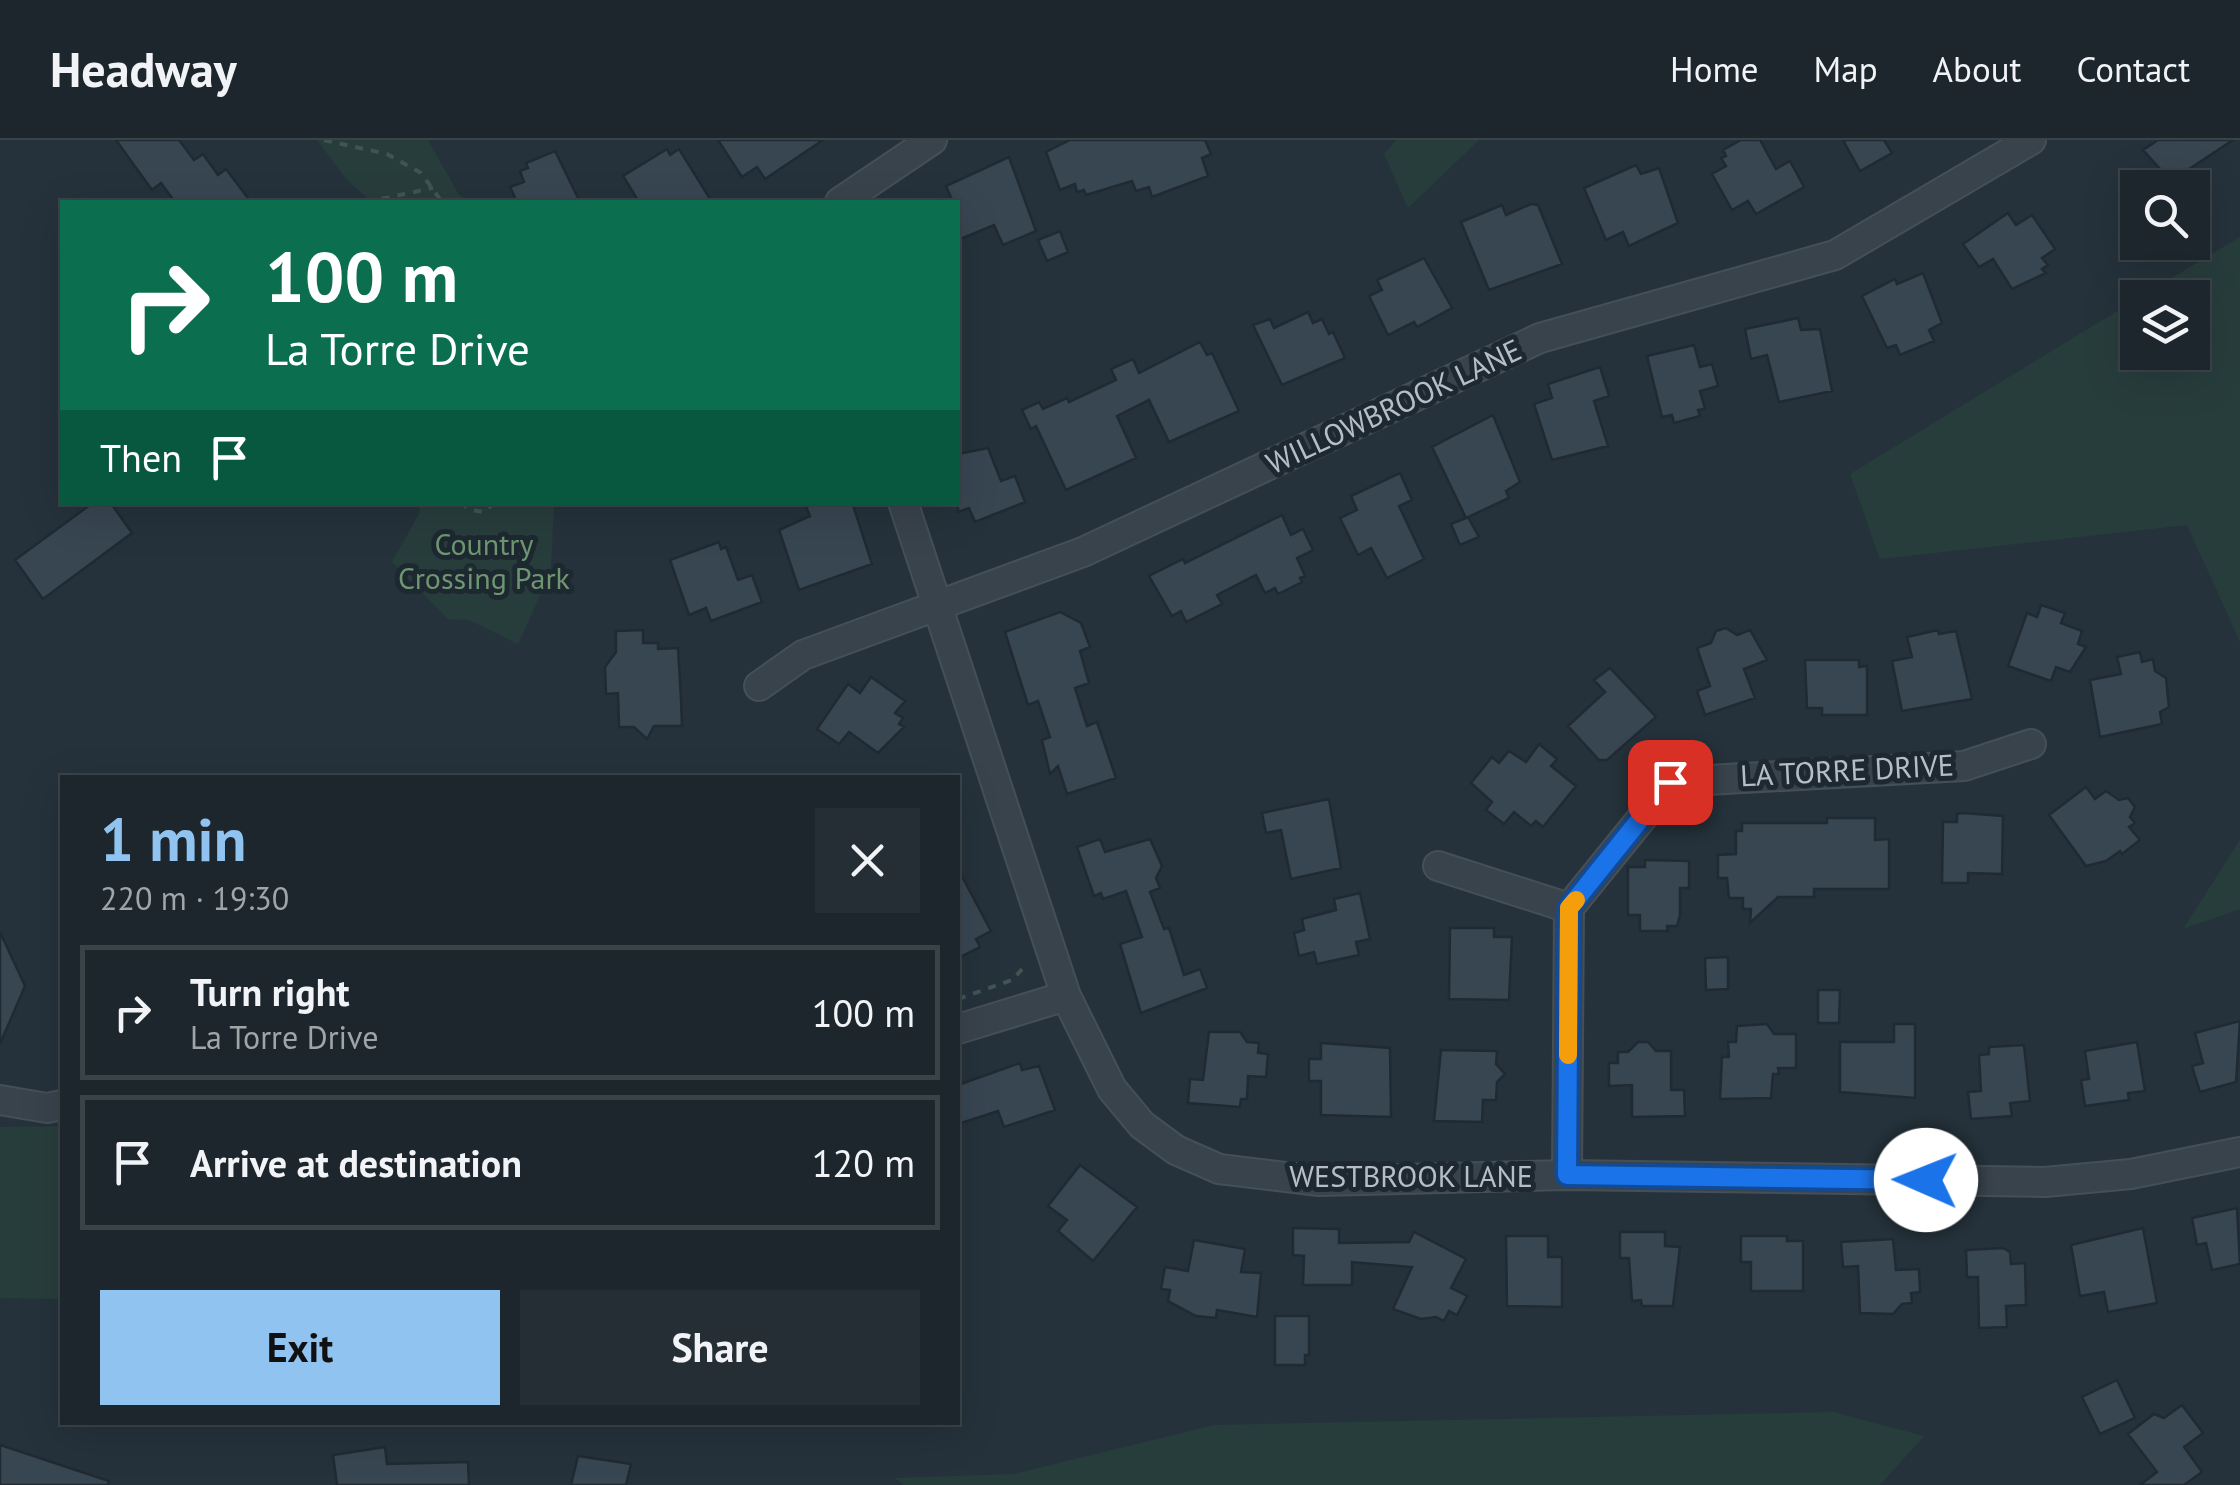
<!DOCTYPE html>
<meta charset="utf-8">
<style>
:root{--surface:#1c262c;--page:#252e34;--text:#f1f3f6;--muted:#a0a5a9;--line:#3a4348;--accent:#90c3f0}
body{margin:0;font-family:"PT Sans",sans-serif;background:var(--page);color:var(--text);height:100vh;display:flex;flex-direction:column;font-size:38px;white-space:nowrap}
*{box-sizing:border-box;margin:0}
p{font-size:32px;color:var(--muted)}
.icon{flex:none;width:55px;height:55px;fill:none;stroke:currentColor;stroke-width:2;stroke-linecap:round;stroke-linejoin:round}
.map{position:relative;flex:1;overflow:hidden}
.panel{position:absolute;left:60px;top:635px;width:900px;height:650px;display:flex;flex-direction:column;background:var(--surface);border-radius:0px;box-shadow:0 10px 40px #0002,0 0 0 2px var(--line)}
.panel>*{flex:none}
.guide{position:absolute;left:60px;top:60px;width:900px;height:305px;border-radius:0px;box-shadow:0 10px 40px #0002,0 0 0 2px var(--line);background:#0b6e4f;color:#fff;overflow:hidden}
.buttons{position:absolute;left:2120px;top:30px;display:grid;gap:20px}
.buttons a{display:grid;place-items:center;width:90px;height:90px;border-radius:0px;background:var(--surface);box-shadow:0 10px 40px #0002,0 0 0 2px var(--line);font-size:50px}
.pin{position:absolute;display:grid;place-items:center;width:85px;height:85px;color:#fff;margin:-42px;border-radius:20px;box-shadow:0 5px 15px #0006}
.me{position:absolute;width:110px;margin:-55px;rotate:271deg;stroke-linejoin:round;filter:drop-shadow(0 0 8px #0008)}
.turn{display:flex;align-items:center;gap:35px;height:210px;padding:0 40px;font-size:45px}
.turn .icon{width:130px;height:130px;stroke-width:2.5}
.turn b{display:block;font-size:70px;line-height:85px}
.then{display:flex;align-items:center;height:95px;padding:0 40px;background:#0003;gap:20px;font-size:38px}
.round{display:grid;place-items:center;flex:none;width:105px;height:105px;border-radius:0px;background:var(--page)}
.headline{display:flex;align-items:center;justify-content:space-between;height:170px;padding:0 40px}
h1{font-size:60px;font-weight:600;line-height:75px;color:var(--accent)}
.cta{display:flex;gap:20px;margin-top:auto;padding:20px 40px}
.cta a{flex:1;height:115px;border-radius:0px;background:var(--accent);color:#111;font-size:40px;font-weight:600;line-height:115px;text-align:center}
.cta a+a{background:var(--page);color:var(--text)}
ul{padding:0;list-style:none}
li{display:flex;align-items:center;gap:30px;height:135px;margin:0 20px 15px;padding:0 20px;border:5px solid var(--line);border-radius:0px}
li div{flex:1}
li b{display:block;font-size:38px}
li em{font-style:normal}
header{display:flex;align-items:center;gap:60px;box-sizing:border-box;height:140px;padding:0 50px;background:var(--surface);border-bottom:2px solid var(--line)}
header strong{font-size:48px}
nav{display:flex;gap:55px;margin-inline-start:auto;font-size:35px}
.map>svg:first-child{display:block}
</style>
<header>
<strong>Headway</strong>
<nav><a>Home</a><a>Map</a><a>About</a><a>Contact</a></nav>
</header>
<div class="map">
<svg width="2240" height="1345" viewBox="0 0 2240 1345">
<rect width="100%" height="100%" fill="#25323b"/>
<path fill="#273d3c" d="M317 0H428L459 55 470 62H372L347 40Z
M1396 0H1479L1408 68 1384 14Z
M2240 97V502L2187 385 1880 419 1850 334 2137 159 2138 212H2192V158L2140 157Z
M418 363H554L551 431 518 504 469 480 448 479 392 422 420 372Z
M2240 700V769L2183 789Z
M62 986V1159L0 1158V987Z
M1833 1272 1924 1296 1880 1345H904L895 1338 1014 1334 1214 1285Z"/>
<path fill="#384652" stroke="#202a33" stroke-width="2.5" d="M116 0H179L194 20 203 14 218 35 226 29 251 62H175L161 43 152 50Z
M718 0H823L765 39 757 27 742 37Z
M1070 0H1205L1211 14 1202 18 1208 36 1152 57 1149 47 1136 51 1132 41 1086 55 1084 50 1077 52 1075 44 1060 50 1046 12Z
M1741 0H1760L1776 29 1790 21 1804 47 1756 74 1748 61 1732 70 1712 34 1726 26 1721 18 1726 16 1723 10Z
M1843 0H1884L1892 13 1860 31Z
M2158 0H2233L2171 41 2143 10Z
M667 9 670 15 679 9 712 62H639L623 36Z
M555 11 580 62H517L510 47 524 42 520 31 528 28 526 23Z
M1009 17 1036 91 1003 105 994 85 958 100V62H953L946 46Z
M1636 25 1641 34 1659 28 1678 83 1629 106 1623 92 1606 100 1584 48Z
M1531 64 1538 65 1562 124 1489 150 1461 82 1502 65 1506 75Z
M2008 73 2016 85 2032 75 2055 109 2042 118 2048 125 2042 129 2046 133 2012 149 1993 119 1979 127 1963 104Z
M1060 91 1068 112 1047 121 1038 100Z
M1424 118 1452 168 1417 187 1414 182 1388 195 1369 156 1382 150 1377 140Z
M1923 133 1942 183 1929 190 1934 201 1900 215 1896 205 1887 208 1862 156 1895 139 1897 144Z
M1308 172 1313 183 1322 179 1329 194 1333 192 1345 218 1282 245 1253 185 1270 179 1274 188Z
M1798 178 1801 190 1820 189 1832 251 1779 262 1767 215 1751 219 1745 189Z
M1200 202 1207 215 1212 213 1239 271 1169 302 1149 260 1117 276 1136 318 1066 350 1036 286 1031 289 1022 270 1039 262 1043 269 1067 258 1069 262 1116 240 1111 229 1133 219 1139 233Z
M1694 205 1700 227 1712 224 1718 246 1700 251 1705 269 1698 270 1700 276 1674 283 1672 275 1662 277 1647 216Z
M1600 227 1609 256 1594 261 1608 306 1552 320 1534 264 1552 258 1548 244Z
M1493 275 1520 342 1506 351 1509 358 1468 377 1479 397 1460 405 1451 384 1466 378 1432 307Z
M988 308 1001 341 1015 336 1025 362 975 382 969 368 958 372V314Z
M1400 333 1412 360 1399 366 1424 419 1387 438 1371 408 1358 415 1340 378 1357 370 1351 356Z
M94 362H110L132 393 43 459 15 420Z
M820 362H852L872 424 799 450 779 390 810 376 806 367Z
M1282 375 1291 395 1303 389 1313 410 1297 418 1305 436 1300 438 1302 442 1278 454 1275 448 1265 453 1256 435 1217 455 1222 464 1186 482 1181 471 1172 476 1149 436 1183 419 1185 423Z
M719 402 721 409 726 407 738 440 752 435 762 462 711 481 706 468 689 475 670 420Z
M2041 465 2065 473 2061 483 2082 491 2078 504 2086 507 2070 532 2056 527 2051 541 2008 526 2027 473 2037 477Z
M1060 472 1081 483 1090 507 1080 511 1089 543 1075 548 1087 586 1097 582 1116 638 1067 654 1058 626 1050 634 1042 600 1050 597 1038 561 1028 565 1005 492Z
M1726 488 1737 495 1750 490 1767 520 1744 529 1755 558 1705 575 1697 551 1710 546 1697 508 1711 503 1716 491Z
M643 490V503H658V509L678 508 681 559 682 586H654L647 599 634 587H619L618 553 606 554 605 527 616 512V491Z
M1938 490 1939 494 1956 491 1972 559 1902 571 1892 521 1912 517 1907 497Z
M2140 512 2142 522 2153 519 2155 531 2166 538 2169 567 2160 572 2162 584 2100 597 2090 540 2121 534 2117 517Z
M1805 520H1859V527L1867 526V575H1822V568H1807Z
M1610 528 1656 577 1607 620H1599L1568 586 1605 552 1594 540Z
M871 537 905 561 895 573 903 578 899 584 904 587 878 613 849 592 839 604 817 589 848 544 860 553Z
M1539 604 1557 619 1551 626 1576 646 1543 687 1536 681 1531 686 1514 672 1504 684 1486 670 1492 662 1471 643 1492 617 1499 623 1509 611 1526 622Z
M2086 647 2095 659 2106 651 2119 660 2128 658 2135 667 2130 677 2135 683 2129 687 2140 700 2122 714 2120 711 2106 721 2086 726 2049 675Z
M1329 659 1341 728 1291 739 1281 690 1266 693 1262 673Z
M1963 673 2003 676 2002 734 1968 733V743H1942L1943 682H1957V674Z
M1827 678H1875V700L1889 699V749H1814V757H1778L1750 783 1751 769H1743V758H1729L1727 738H1718V715L1736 714V691H1742V683H1827Z
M1100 699 1105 712 1150 699 1162 726 1156 738 1160 748 1150 752 1164 789 1169 788 1184 835 1200 829 1207 848 1141 873 1120 804 1142 797 1126 751 1103 759 1101 753 1094 756 1077 707Z
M1645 720 1689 721V748H1680V775L1677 786H1667L1668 791H1640V775H1628V727H1645Z
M958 729 991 791 976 799 980 807 958 818Z
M1360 753 1370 799 1356 802 1359 815 1317 824 1314 812 1299 816 1294 793 1304 790 1302 779 1336 770 1334 759Z
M1450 788H1494V797H1512L1509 860 1449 859Z
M0 792 25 846 0 904Z
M1728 817V849L1706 850 1705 818Z
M1818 850H1840L1839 883H1818Z
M2240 881 2236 942 2200 952 2192 926 2203 923 2195 893Z
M1767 884 1774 894H1796V928H1778L1779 934H1773L1771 958 1720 959 1722 917H1729L1728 902H1736L1737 886Z
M1894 884H1915V958L1840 952V902H1894Z
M1209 892H1240L1247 902 1259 903 1258 913 1268 914 1266 937 1248 936 1247 959H1241L1240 967 1188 963 1190 939 1203 940Z
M1638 902H1648L1656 911H1671V950H1684L1685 976 1632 977V945L1609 946V923H1618V912H1628Z
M2137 902 2145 951 2128 953 2129 960 2085 966 2081 940 2089 939 2085 911Z
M1321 903 1390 908 1391 977 1321 975V941H1309V919H1321Z
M2024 905 2030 961 2010 963 2012 976 1971 979 1968 952 1981 951 1979 915 1989 914V907Z
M1441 910 1497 911 1496 924 1505 934 1497 942 1496 960H1483L1482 982 1434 981Z
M1020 923 1022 930 1039 926 1055 970 1004 987 998 971 958 984V945Z
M1080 1025 1137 1067 1093 1121 1058 1091 1067 1080 1048 1066Z
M2237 1068 2240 1124 2212 1130 2206 1103 2197 1105 2192 1078Z
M1293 1088 1339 1089V1103L1409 1102 1414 1092 1466 1119 1451 1148 1467 1156 1457 1175 1449 1171 1444 1181 1436 1177 1421 1179 1393 1169 1412 1127 1352 1122V1145H1303L1304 1116 1293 1115Z
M2143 1088 2157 1163 2108 1172 2104 1152 2080 1156 2071 1105Z
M1620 1092H1665V1106L1680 1107 1673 1166H1642L1641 1160 1632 1161 1629 1118H1620Z
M1506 1096H1548V1117H1562V1167L1507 1166Z
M1741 1096H1787V1101H1803V1151H1751V1122H1741Z
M1893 1099 1896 1130 1919 1129 1920 1152 1911 1153 1912 1163 1902 1164 1893 1174 1860 1173 1858 1126 1843 1127 1841 1102Z
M1194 1100 1245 1109 1241 1132 1261 1133 1257 1177 1217 1170 1216 1178 1196 1176 1168 1161 1170 1150 1161 1149 1165 1127 1188 1131Z
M2003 1108 2010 1112 2011 1124 2025 1123 2026 1165 2006 1166 2007 1187 1979 1188 1978 1137H1967L1966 1110Z
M1275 1176H1309V1215H1305V1225H1275Z
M2117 1240 2135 1278 2100 1294 2082 1257Z
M2182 1265 2203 1293 2184 1307 2202 1332 2184 1345H2140L2157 1332 2128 1294 2154 1274 2164 1278Z
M0 1305 109 1341 108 1345H0Z
M385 1307 387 1324 468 1322 469 1345H337L333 1315Z
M578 1316 631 1324 626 1345H571Z"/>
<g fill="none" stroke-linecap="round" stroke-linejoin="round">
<g stroke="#454f58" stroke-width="32">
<path id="minor" d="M840 62 932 0
M903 362 1066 856 1112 949 1142 985 1176 1010 1219 1029 1319 1041 1567 1035 2045 1042 2131 1034 2240 1012
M759 546 803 515 1083 412 1540 198 1835 115 2031 0
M1438 726 1569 768
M958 889 1066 856
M0 960 47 968 62 965
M1567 1035 1569 768 1671 642 1964 626 2031 604"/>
</g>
<path stroke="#405553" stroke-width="4" stroke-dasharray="8 8" stroke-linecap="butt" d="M324 0 387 14 421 33 442 62
M366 62 433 48
M461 362 468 369 483 372 496 362
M958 859 1012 840 1027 824"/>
<use href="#minor" stroke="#39434c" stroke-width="28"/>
</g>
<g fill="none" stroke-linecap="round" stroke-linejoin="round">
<g stroke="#114b97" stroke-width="25">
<path id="route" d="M1670 642 1569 768 1567 1035 1926 1040"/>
</g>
<use href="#route" stroke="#1a73e8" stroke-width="18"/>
<path stroke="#f59e0b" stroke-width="18" d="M1568 915 1569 768 1576 760"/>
</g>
<g text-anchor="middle" stroke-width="10" stroke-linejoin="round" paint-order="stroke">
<g font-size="30" fill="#b5bec7" stroke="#1e2831">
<text transform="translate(1394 267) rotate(-25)" y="10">WILLOWBROOK LANE</text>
<text transform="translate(1847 631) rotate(-3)" y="10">LA TORRE DRIVE</text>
<text x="1411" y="1047">WESTBROOK LANE</text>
</g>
<g font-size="30" fill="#6e9671" stroke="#1e2831">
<text x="484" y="415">Country<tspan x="484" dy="34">Crossing Park</tspan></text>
</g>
</g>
</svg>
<div class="buttons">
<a><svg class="icon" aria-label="search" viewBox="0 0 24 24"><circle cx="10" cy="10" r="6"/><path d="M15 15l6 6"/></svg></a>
<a><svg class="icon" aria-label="layers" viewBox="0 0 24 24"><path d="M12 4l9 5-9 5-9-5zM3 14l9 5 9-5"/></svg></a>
</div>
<div class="pin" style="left:1670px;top:642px;background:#d93025"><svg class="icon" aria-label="arrive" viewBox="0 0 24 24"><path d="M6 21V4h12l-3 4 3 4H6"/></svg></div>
<svg class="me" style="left:1926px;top:1040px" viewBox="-20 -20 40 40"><circle r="19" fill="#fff"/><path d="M0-13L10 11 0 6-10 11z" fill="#1a73e8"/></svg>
<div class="guide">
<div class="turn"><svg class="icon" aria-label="right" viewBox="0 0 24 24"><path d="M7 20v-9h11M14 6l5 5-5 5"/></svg><div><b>100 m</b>La Torre Drive</div></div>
<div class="then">Then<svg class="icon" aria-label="arrive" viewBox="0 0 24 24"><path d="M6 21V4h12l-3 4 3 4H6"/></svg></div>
</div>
<section class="panel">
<div class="headline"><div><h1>1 min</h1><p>220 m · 19:30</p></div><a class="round"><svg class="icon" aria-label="close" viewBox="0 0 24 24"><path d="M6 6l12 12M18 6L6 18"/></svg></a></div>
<ul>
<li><svg class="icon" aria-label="right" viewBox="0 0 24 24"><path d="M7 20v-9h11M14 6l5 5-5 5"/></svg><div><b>Turn right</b><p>La Torre Drive</p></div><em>100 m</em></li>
<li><svg class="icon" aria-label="arrive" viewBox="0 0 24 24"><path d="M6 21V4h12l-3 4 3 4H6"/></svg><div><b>Arrive at destination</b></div><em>120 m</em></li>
</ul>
<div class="cta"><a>Exit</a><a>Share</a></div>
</section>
</div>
